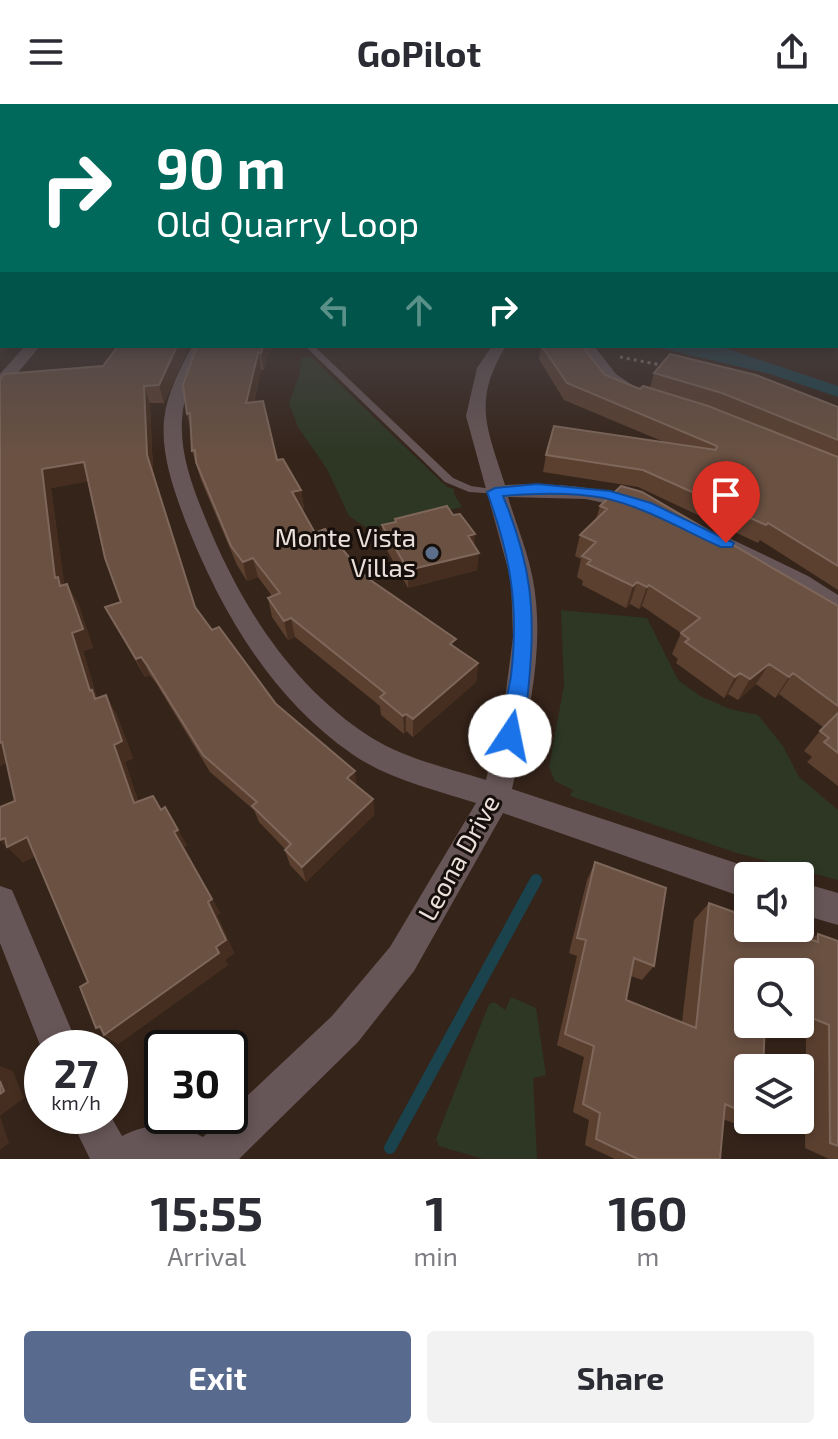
<!DOCTYPE html>
<style>
:root{--surface:#fff;--page:#f2f2f3;--text:#2b2b33;--muted:#7c7c81;--accent:#586a8e}
body{margin:0;font-family:"Exo 2",sans-serif;background:var(--page);color:var(--text);height:100vh;display:flex;flex-direction:column;font-size:30px;white-space:nowrap}
*{box-sizing:border-box;margin:0}
p{font-size:26px;color:var(--muted)}
.icon{flex:none;width:44px;height:44px;fill:none;stroke:currentColor;stroke-width:2;stroke-linecap:round;stroke-linejoin:round}
.map{position:relative;height:1055px;overflow:hidden}
.side{display:flex;flex-direction:column;background:var(--surface);flex:1}
.side>*{flex:none}
.top-card{position:absolute;left:0px;top:0px;width:838px;height:244px;box-shadow:0 4px 12px #0003;background:#00695c;color:#fff;overflow:hidden}
.controls{position:absolute;left:734px;top:758px;display:grid;gap:16px}
.controls a{display:grid;place-items:center;width:80px;height:80px;border-radius:8px;background:var(--surface);box-shadow:0 4px 12px #0003;font-size:40px}
.speed{position:absolute;left:24px;top:926px;display:flex;gap:16px;font-size:40px;font-weight:700;text-align:center}
.speed>*{display:grid;place-content:center;width:104px;height:104px;border-radius:50%;background:var(--surface);box-shadow:0 4px 12px #0003;line-height:1}
.speed small{font-size:20px;font-weight:400}
.speed .limit{border:4px solid #111;border-radius:12px;background:#fff;color:#111}
.pin{position:absolute;display:grid;place-items:center;width:68px;height:68px;color:#fff;margin:-82px -34px;border-radius:50% 50% 50% 0;rotate:-45deg;box-shadow:0 0 8px #0007}
.pin .icon{rotate:45deg}
.me{position:absolute;width:88px;margin:-44px;rotate:11deg;stroke-linejoin:round;filter:drop-shadow(0 0 6px #0008)}
.turn{display:flex;align-items:center;gap:28px;height:168px;padding:0 24px;font-size:36px}
.turn .icon{width:104px;height:104px;stroke-width:2.5}
.turn b{display:block;font-size:56px;line-height:68px}
.lanes{display:flex;align-items:center;height:76px;padding:0 24px;background:#0003;justify-content:center;gap:40px;direction:ltr}
.lanes .off{opacity:.35}
.eta{display:flex;justify-content:space-evenly;align-items:center;height:136px;text-align:center}
.eta b{font-size:48px;font-weight:700;line-height:56px}
.primary-button{display:flex;gap:16px;margin-top:auto;padding:16px 24px}
.primary-button a{flex:1;height:92px;border-radius:8px;background:var(--accent);color:#fff;font-size:32px;font-weight:700;line-height:92px;text-align:center}
.primary-button a+a{background:var(--page);color:var(--text)}
header{display:flex;justify-content:space-between;align-items:center;height:104px;padding:0 24px;background:var(--surface);font-size:36px;font-weight:700}
.map>svg:first-child{display:block}
</style>
<header><svg class="icon" aria-label="menu" viewBox="0 0 24 24"><path d="M4 6h16M4 12h16M4 18h16"/></svg>GoPilot<svg class="icon" aria-label="share" viewBox="0 0 24 24"><path d="M12 15V3M7 8l5-5 5 5M5 13v7h14v-7"/></svg></header>
<div class="map">
<svg width="838" height="1055" viewBox="0 0 838 1055">
<rect width="100%" height="100%" fill="#35241a"/>
<path fill="#2d3724" d="M310 252 447 383 454 385V390L462 403 368 425 349 412 327 365 298 323 289 299 300 269 301 254Z
M561 506 647 514 678 576 700 592 730 605 758 611 783 642 799 673 838 706V776L737 749 570 692 573 686 555 677 549 663 564 581Z
M511 893 536 904 546 971 533 974 537 1055H483L439 1042 436 1035 489 900 494 898 505 906Z"/>
<path fill="#1a434d" d="M652 242H719L838 282V293L770 270Z"/>
<g fill="none" stroke-linecap="round" stroke-linejoin="round">
<path stroke="#1a434d" stroke-width="12" d="M390 1044 536 776"/>
<path stroke="#91837b" stroke-width="3" stroke-dasharray="3 4" stroke-linecap="butt" d="M620 253 666 262"/>
<path fill="#675657" fill-rule="evenodd" d="M305 242H314L453 374 471 382 499 386V390L469 388 445 378Z"/>
<path fill="#675657" fill-rule="evenodd" d="M25 242H40L6 283 0 285V270Z
M192 242H206C196 266 183 290 182 316 180 351 193 384 206 416 241 502 292 583 372 634 406 655 448 664 486 676L504 603 513 533 511 476 466 312 477 264 492 242H506C472 297 487 324 505 381 554 378 600 383 647 397L650 401 640 407 586 395 508 393C516 420 528 448 533 476 546 546 527 618 512 685L748 763 759 768 761 772H748V795L503 709 414 867 358 938 239 1055H90L69 1012 110 1011 122 1032C152 1018 173 1018 203 1033L226 1012H230V1008L332 912 390 843 476 699C435 686 388 675 352 650 271 594 220 506 185 416 173 384 161 350 164 316 167 289 180 265 192 242Z
M579 242H594L616 270 641 287V293C615 299 591 260 579 242Z
M729 434 808 472 838 491V510L722 446 718 441 722 436Z
M800 778 838 789V821L800 810Z
M0 782 12 786 79 944 42 946 0 839Z"/>
<path fill="#bc9496" fill-rule="evenodd" d="M836 205H838V214H836Z
M836 224H838V232H836Z"/>
</g>
<path fill="#5b4030" d="M189 242 164 299H150L153 369 196 505 212 526 276 600 357 682 373 695 374 711 306 778 290 761 285 746V745L259 718 254 706 210 668 156 579 150 571 145 573 115 521 105 503 121 498 88 377 51 384 64 481 78 499 93 544 83 547 97 594 116 609 133 654 125 658 138 697 161 706 187 741 184 743 220 809 217 811 234 849 225 856 228 861 118 940 104 931 88 878 35 752 23 758 0 736 15 697 7 659 0 275 103 262Z
M197 242H273L268 252 264 266H261L254 298 277 356 301 386 304 404 301 405 315 429 366 473 456 543 478 559 476 578 413 633 406 627 404 630 381 611 380 602 295 533 288 536 272 513 268 494 272 492 258 473 247 477 237 461 201 376 192 347 190 323 187 310Z
M541 242H582L605 271 640 285 650 284 654 269 838 303V486L760 436 758 439 638 383 543 368 546 351 664 338 564 296 539 255Z
M600 402 838 502V682L807 658 812 653 804 647 823 623 779 590 775 594 756 580 738 596 728 590 724 594 676 559 678 555 672 550 681 529 642 502 639 505 630 500 626 504 582 481 583 477 577 473 581 455 575 452 580 431 596 415Z
M395 415 474 442 477 466 408 484 383 439 382 421 395 418Z
M595 758 654 862 642 876 631 872 626 896 682 918 694 816 709 799 810 836 818 830 838 837V1055H829L805 1044 806 932 777 920H800V868L748 920H771L765 924 748 964V1016H760L741 1022 723 1015 720 1055H615L585 1041 589 1016 573 1008 584 953 557 941 577 852 569 849 587 776Z"/>
<path fill="#452e1f" d="M2 228V242H15L0 249V229Z
M177 242H189L164 299 159 281Z
M263 242H273L268 252 264 266 261 249Z
M258 249 261 266 249 317 246 299Z
M144 282 150 299 153 369 202 522 147 351Z
M84 358 92 377 51 384 65 485 71 501 55 474 42 365Z
M301 386 304 404 295 407 292 388Z
M475 430 474 448 468 432Z
M479 449 477 466 408 484V466Z
M253 454 258 473 247 477 243 458Z
M637 478 630 500 626 504 633 482Z
M67 480 78 499 93 544 83 547 97 594 103 604 90 587 72 529Z
M649 481 642 502 639 505 647 483Z
M291 514 295 533 288 536 284 517Z
M141 553 150 571 145 573 136 555Z
M478 559 476 578 413 633V615Z
M769 560 756 580 738 596 750 575Z
M740 569 728 590 724 594 735 573Z
M793 569 779 590 775 594 789 573Z
M106 591 116 609 133 654 125 658 144 715 134 699 114 641Z
M406 610V627L404 630 403 612Z
M2 638 17 655 0 662V639Z
M355 667 357 684 347 674Z
M373 695 374 711 306 778 302 763Z
M165 703 187 741 184 743 220 809 217 811 234 849 225 856 228 861 118 940 96 924 216 843 208 798 174 728Z
M27 733 43 749 23 758 0 736 5 734Z
M0 962 13 967 24 994 0 1012 9 1039 0 1046Z"/>
<path fill="#6a5142" stroke="#7e675a" stroke-width="2" d="M0 212 2 213V228L0 229Z
M118 242H177L159 281 144 282 147 351 195 503 212 526 219 523 276 600 355 667 347 674 373 695 302 763 285 746 291 740 252 702 257 698 203 651 147 561 141 553 136 555 105 503 121 498 105 454 84 358 42 365 55 474 58 473 60 482 67 480 83 525 72 529 90 587 92 586 95 595 106 591 122 637 114 641 134 699 153 692 161 706 165 703 178 726 174 728 212 795 208 798 226 836 216 843 219 849 104 931 100 922 96 924 80 883 88 878 27 733 7 743 5 734 0 736V703L15 697 2 638 0 639V275L4 270 103 262Z
M197 242H263L261 249H258L246 299 263 297 277 356 283 355 301 386 292 388 315 429 325 425 366 473 456 535 450 540 478 559 413 615 406 610 403 612 380 593 385 589 291 514 284 517 268 494 280 489 253 454 243 458 231 442 196 358 195 346 192 347 190 309 187 310 183 281Z
M542 242H582L605 271 640 285 643 282 708 302 838 353V462L768 419 766 421 643 366 546 351 554 322 716 346 717 342 567 279Z
M670 250 756 271 838 303V336L722 289 654 269Z
M621 382 642 388 838 502V602L793 569 789 573 769 560 750 575 740 569 735 573 685 538 689 535 681 529 700 514 649 481 647 483 637 478 633 482 587 460 591 456 582 452 596 438 580 431 607 405 600 402Z
M447 402 453 411 460 410 475 430 468 432 479 449 408 466 382 421 396 418 395 415Z
M838 609V649L824 638 829 634 820 627Z
M595 758 666 784 654 862 634 854 626 896 696 924 709 799 748 813V824H777L818 838V830L838 837V1042L830 1039 829 921 800 909V868H748V920H765L763 964H748V1010L725 1000 720 1055H638L596 1035 600 1009 583 1000 594 942 565 930 586 836 577 834Z
M0 977 4 987 0 990Z"/>
<linearGradient id="sky" x2="0" y2="1"><stop stop-color="#1d140e"/><stop offset="0.58" stop-color="#4b4549"/><stop offset="1" stop-color="#4b4549" stop-opacity="0"/></linearGradient>
<rect width="838" height="350" fill="url(#sky)"/>
<path fill="#1a73e8" stroke="#114b97" stroke-width="2" d="M537 380 610 387 651 399 734 439 732 443H721C683 426 645 403 604 394 572 388 536 389 503 392 531 460 536 506 529 578 527 598 526 621 517 639L510 641 503 639C497 628 509 586 511 572 519 503 511 453 487 388L495 384Z"/>
<circle fill="#5c6f8a" stroke="#170f0b" stroke-width="3" cx="432" cy="449" r="8"/>
<g text-anchor="middle" stroke-width="6" stroke-linejoin="round" paint-order="stroke">
<g font-size="26" fill="#ebdfd9" stroke="#170f0b" text-anchor="end">
<text x="416" y="443">Monte Vista<tspan x="416" dy="30">Villas</tspan></text>
</g>
<g font-size="26" fill="#ebdfd9" stroke="#170f0b">
<text transform="translate(459 754) rotate(-61)" y="9">Leona Drive</text>
</g>
</g>
</svg>
<div class="controls">
<a><svg class="icon" aria-label="sound" viewBox="0 0 24 24"><path d="M4 9h4l5-4v14l-5-4H4zM17 9q2 3 0 6"/></svg></a>
<a><svg class="icon" aria-label="search" viewBox="0 0 24 24"><circle cx="10" cy="10" r="6"/><path d="M15 15l6 6"/></svg></a>
<a><svg class="icon" aria-label="layers" viewBox="0 0 24 24"><path d="M12 4l9 5-9 5-9-5zM3 14l9 5 9-5"/></svg></a>
</div>
<div class="speed"><div>27<small>km/h</small></div><div class="limit">30</div></div>
<div class="pin" style="left:726px;top:439px;background:#d93025"><svg class="icon" aria-label="arrive" viewBox="0 0 24 24"><path d="M6 21V4h12l-3 4 3 4H6"/></svg></div>
<svg class="me" style="left:510px;top:632px" viewBox="-20 -20 40 40"><circle r="19" fill="#fff"/><path d="M0-13L10 11 0 6-10 11z" fill="#1a73e8"/></svg>
<div class="top-card">
<div class="turn"><svg class="icon" aria-label="right" viewBox="0 0 24 24"><path d="M7 20v-9h11M14 6l5 5-5 5"/></svg><div><b>90 m</b>Old Quarry Loop</div></div>
<div class="lanes"><svg class="icon off" aria-label="left" viewBox="0 0 24 24"><path d="M17 20v-9H6M10 6l-5 5 5 5"/></svg><svg class="icon off" aria-label="ahead" viewBox="0 0 24 24"><path d="M12 20V5M6 11l6-6 6 6"/></svg><svg class="icon" aria-label="right" viewBox="0 0 24 24"><path d="M7 20v-9h11M14 6l5 5-5 5"/></svg></div>
</div>
</div>
<section class="side">
<div class="eta">
<div><b>15:55</b><p>Arrival</p></div>
<div><b>1</b><p>min</p></div>
<div><b>160</b><p>m</p></div>
</div>
<div class="primary-button"><a>Exit</a><a>Share</a></div>
</section>
